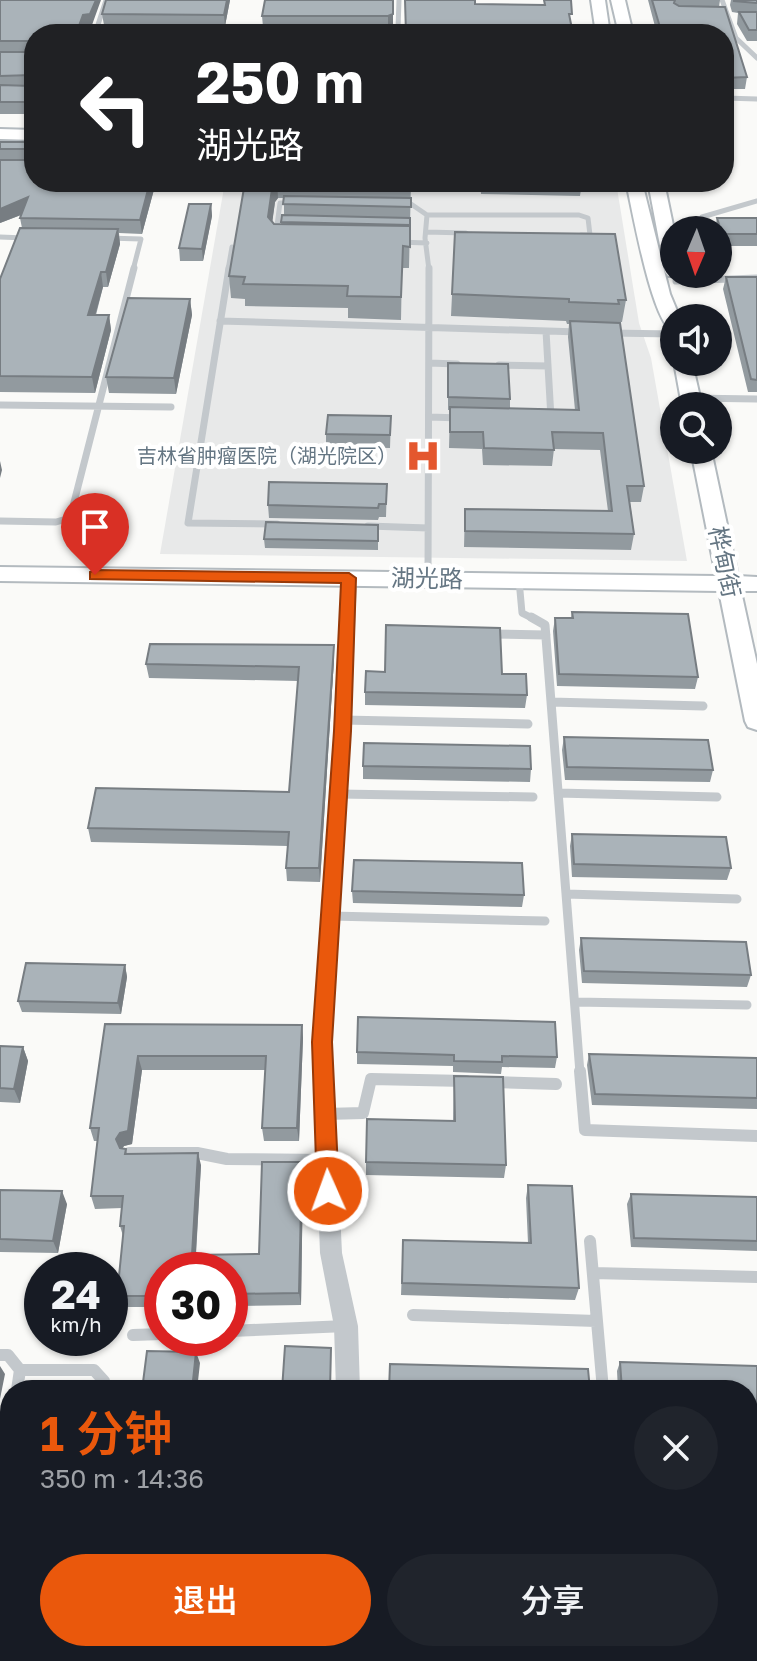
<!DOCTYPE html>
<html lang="zh">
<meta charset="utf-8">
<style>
:root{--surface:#171b24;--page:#20242c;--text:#f1f3f6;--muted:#9ea1a6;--accent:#ea580c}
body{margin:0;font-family:"Golos Text","Noto Sans SC",sans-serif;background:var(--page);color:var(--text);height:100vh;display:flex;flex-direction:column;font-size:30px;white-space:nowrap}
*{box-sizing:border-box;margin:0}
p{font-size:26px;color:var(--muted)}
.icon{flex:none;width:44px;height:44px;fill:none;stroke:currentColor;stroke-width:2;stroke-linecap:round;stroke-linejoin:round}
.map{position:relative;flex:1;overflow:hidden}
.panel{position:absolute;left:0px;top:1380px;width:758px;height:282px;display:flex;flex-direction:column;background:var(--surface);border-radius:32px 32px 0 0;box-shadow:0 2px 6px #0004}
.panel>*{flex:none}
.guide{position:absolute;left:24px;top:24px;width:710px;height:168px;border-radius:32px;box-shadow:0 2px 6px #0004;background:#202124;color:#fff;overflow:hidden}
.needle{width:52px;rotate:182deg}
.tools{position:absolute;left:660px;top:216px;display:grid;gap:16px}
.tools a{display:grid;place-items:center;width:72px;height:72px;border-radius:50%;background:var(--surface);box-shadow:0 2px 6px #0004;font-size:40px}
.speed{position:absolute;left:24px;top:1252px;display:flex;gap:16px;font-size:40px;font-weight:700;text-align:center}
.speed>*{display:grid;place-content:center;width:104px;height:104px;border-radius:50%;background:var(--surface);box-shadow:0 2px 6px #0004;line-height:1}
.speed small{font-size:20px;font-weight:400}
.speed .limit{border:12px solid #d22;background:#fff;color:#111}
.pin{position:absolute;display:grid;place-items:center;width:68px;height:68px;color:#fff;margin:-82px -34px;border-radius:50% 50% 50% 0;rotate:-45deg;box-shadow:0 0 8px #0007}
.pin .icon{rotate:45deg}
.me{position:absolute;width:88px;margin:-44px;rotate:358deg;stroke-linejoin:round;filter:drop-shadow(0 0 6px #0008)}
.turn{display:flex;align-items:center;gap:28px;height:168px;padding:0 40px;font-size:36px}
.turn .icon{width:104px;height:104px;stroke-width:2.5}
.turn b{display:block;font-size:56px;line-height:68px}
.round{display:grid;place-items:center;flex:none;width:84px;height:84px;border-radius:42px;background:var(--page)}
.summary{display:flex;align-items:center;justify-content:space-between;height:136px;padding:0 40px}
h1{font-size:48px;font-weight:600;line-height:60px;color:var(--accent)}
.button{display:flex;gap:16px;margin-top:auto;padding:16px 40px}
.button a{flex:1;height:92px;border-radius:48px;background:var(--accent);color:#fff;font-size:32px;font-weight:600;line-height:92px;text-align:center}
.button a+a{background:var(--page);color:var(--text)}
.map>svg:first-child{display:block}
</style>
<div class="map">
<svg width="757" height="1661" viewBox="0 0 757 1661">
<rect width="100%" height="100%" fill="#fafaf8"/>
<path fill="#e8e9e9" d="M225 182H616L639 323 651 358 687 561 160 554Z"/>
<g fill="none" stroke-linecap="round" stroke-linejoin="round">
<g stroke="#b3babf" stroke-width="4">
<path id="secondary" d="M591 0H605L610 34H596Z
M611 0H625L633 34H619Z
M0 129 34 130V140L0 139Z
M626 182H642L670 294 680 318H674V332C652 326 632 207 626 182Z
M648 182H664L674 230V274L680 276H668L665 272Z
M674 362H692L702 406H682Z
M691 450H711L738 576 757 577V591H741L757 664V730L748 727 745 721 719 591 0 581V567L716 576Z"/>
</g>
<path stroke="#c3c8cc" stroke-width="5" d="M722 0 736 38 757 58
M95 34 106 0
M387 34 398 29 399 0
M724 98 757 99
M402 204H411L427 215 425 238 429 270
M427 215H579L588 218 590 235H581
M705 230 702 217 757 201
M426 232 466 233
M276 233 280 203H295
M0 237 25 238
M107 238 141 239 133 270
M398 242 427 243
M228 270 232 247"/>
<path stroke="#c3c8cc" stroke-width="7" d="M229 268 188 523 277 524
M676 281 757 278
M220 321 579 332
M546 331 551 418
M609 333 674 334
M429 363 457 364
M499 365 548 366
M690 398 757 399
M0 405 171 407
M429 417 461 418
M0 521 56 522 70 518 134 268
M368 526 428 528
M428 579 429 268
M519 580 522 613 534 619"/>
<path stroke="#c3c8cc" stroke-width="9" d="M531 617 545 625 580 1073
M489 634 546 635
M551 702 703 706
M343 720 528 724
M558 793 717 797
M339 794 533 797
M566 894 737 899
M331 916 545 921
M575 1002 747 1005"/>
<path stroke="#c3c8cc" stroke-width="12" d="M580 1071 585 1130 757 1136
M493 1082 556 1084
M325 1114 363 1113 371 1079 466 1081
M129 1153H197L227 1159 327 1160
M590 1241 603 1390
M593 1273 757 1277
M413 1315 596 1321
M230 1331 346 1326
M133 1335 162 1334
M0 1355H8L20 1370 17 1390
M20 1370H94L104 1381 103 1390
M748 1453H757
M3 1569H10
M748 1583 757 1584
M479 1652 484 1661"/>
<path fill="#c3c8cc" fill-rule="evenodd" d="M349 573 357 578 351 731 332 1042 342 1253 358 1326 360 1390H336L334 1326 320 1253 312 1042 335 731 341 578Z
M384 1652H415L418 1661H387Z"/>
<use href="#secondary" fill="#fff" fill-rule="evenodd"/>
</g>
<path fill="#929a9f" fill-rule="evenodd" d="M0 0 92 25 84 26 81 34H34V114H0Z
M106 0H230L225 26 104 25 102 14Z
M393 0V25L388 28 263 27 262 16Z
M648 0H720L719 7 747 77 745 89H724V34H657Z
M731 0H757V41H747L737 24 738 13 732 12 730 5Z
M0 142H34V182H156L142 234 119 233 120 244 108 287H103L96 315H109L111 330 95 393 0 392V279L22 228 20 218 21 215 0 223Z
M245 182H411L409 268H402L401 320 348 318V308L245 306V299L231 298 229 276ZM278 198H284V215H282L281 224H274L272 222 275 202Z
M480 182H582L580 196 481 194Z
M211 204 212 216 203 261H180L179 248Z
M717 218H757V246H719L718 230H715Z
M455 232 626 300 622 322H616L644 486 641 502H630L634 534 631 550 464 547 465 509 608 511 600 450 554 449 552 466 483 465 482 449 449 448 450 410H448V363L510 399V408L575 410 568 337 569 324H567L566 321 451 316Z
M726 277H757V392H748L723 289Z
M190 299 192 315 176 394 109 393 106 377Z
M391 416 390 448 326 447V434Z
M387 484 386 517H379L378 520 269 518 268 505Z
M378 525V550L265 548 264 539Z
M572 612 698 677 695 689 557 686 553 631 555 618H571Z
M334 659 320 882 287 881 286 868 288 846 91 842 88 828 289 792 298 681 149 678 146 664Z
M385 672 502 674 527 695 525 708 365 705V692Z
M564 737 713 770 710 782 565 780 562 750Z
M363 766 531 769 530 782 363 779Z
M572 834 731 868 727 880 572 877 570 846Z
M352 891 524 895 522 907 353 903Z
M581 938 751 975 747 987 582 983 579 950Z
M125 965 127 977 121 1014 22 1012 18 1001Z
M105 1024 302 1025 303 1038 299 1141H264L262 1128 266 1070H142L132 1144 124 1146 122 1148 126 1149 127 1154 201 1165 196 1255 259 1254 303 1174 301 1305 230 1306V1270H162V1307H122L117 1296 123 1236 120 1226 122 1208 95 1209 91 1196 97 1141H94L90 1128Z
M0 1046 23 1047 28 1061 20 1103 0 1102Z
M357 1052 557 1057 555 1068 502 1067 501 1074 453 1072V1066L357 1064Z
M589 1054 757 1058V1109L592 1105 587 1065Z
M454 1076 506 1165 504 1178 366 1175V1162L453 1121Z
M528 1185 579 1288 575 1300 401 1295 403 1240 528 1243 526 1198Z
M0 1190 67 1204 58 1253 0 1252Z
M631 1194 757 1197V1251L631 1247 627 1204Z
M620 1362 757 1366V1423H748V1390H618L617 1371Z
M0 1468 10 1469V1521H0Z
M748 1497 757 1498V1571H748Z
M0 1589 10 1590V1636L0 1635Z
M516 1652H594L596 1661H517Z"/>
<path fill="#777d82" d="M96 0H101L92 25 84 26 81 34H76L83 15Z
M227 0H230L225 26 224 15Z
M393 0V25L388 28V16Z
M150 182H156L142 234 140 220Z
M273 182H277L278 198 275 202 270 239 268 217Z
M28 197 31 211 0 223V209Z
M211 204 212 216 203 261 202 249Z
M118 229 120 244 108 287 106 272Z
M101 272 103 287 91 330 88 315Z
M190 299 192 315 176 394 174 378Z
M109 315 111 330 95 393 92 377Z
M0 461 2 470 0 478Z
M334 645V659L320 882 319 868Z
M125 965 127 977 121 1014 118 1003Z
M302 1025 303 1038 299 1141 297 1128Z
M23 1047 28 1061 20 1103 14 1089Z
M138 1056 142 1070 132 1144 124 1146 120 1152 116 1139Z
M198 1153 201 1165 195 1267 192 1255Z
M302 1162 303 1174 301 1305 299 1293Z
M62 1191 67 1204 58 1253 53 1241Z
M196 1352 200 1363 197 1390H192Z
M0 1366 5 1374 0 1399Z"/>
<path fill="#aab3b9" stroke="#777d82" stroke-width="2" d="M0 0H96L90 14 83 15 76 34H34V44L32 41H0Z
M106 0H227L224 15 102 14Z
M265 0H393V14L388 16H262Z
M405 0H475V4L545 5 544 0H571L572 14H569L573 34H406Z
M652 0H675L674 3 679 6 725 7 747 77 724 78V34H662Z
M734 0H757V3L734 1Z
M739 12H757V30H749Z
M34 50V77L32 75 0 76V52H32Z
M34 84V102H0V85L32 86Z
M0 142H34V152L32 149H0Z
M34 158V182H150L140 220 20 218 28 197 0 209V160H31Z
M245 182H273L268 217 274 224 410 226V247L403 246 401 297 347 296 348 286 243 284 245 277 229 276Z
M284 196 411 198V207L283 204Z
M189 204H211L202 249 179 248Z
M282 215 410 218V225L281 222Z
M717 218H757V234H722Z
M20 228 118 229 106 272H101L88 315H109L92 377 0 376V279Z
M455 232 615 234 626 300H618L619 304 569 302V299L452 294Z
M726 277H757V380L751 379Z
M128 298 190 299 174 378 106 377Z
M570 321 620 323 644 486H627L634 534 465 531V509L612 511 603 433 552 432 554 450 484 448 483 432H450V407L579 410Z
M448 363 508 364 510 399 448 397Z
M328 415 391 416 390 435 326 434Z
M269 482 387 484 386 504H379L378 508 268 505Z
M266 522 378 525V541L264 539Z
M572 612 688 614 698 677 559 674 555 618H573Z
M386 625 500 628 502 674H526L527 695 365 692 366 671 385 672Z
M150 644 334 645 319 868H286L289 832 88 828 96 788 289 792 299 667 146 664Z
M564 737 708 740 713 770 567 767Z
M364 743 530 746 531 769 363 766Z
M572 834 726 837 731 868 574 864Z
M354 860 522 863 524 895 352 891Z
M581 938 746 942 751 975 584 971Z
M26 963 125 965 118 1003 18 1001Z
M358 1017 555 1022 557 1057 502 1056V1062L454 1061V1055L357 1052Z
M105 1024 302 1025 297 1128H262L266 1056H138L128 1131 120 1133 116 1139 120 1148 126 1149 125 1154 198 1153 192 1255 259 1254 262 1162H302L299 1293 230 1294V1270H162V1296H117L124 1226H120L123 1196H91L99 1128H90Z
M0 1046 23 1047 14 1089 0 1088Z
M589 1054 757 1058V1098L595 1094Z
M454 1076 503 1077 506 1165 366 1162 367 1119 455 1121Z
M528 1185 572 1186 579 1288 402 1283 403 1240 531 1243Z
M0 1190 62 1191 53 1241 0 1239Z
M631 1194 757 1197V1241L634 1238Z
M285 1346 331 1348 330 1390H282Z
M147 1351 196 1352 192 1390H142Z
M620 1362 757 1366V1415L748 1414V1390H622Z
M390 1364 588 1369 590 1390H389Z
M0 1468 10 1469V1513L0 1512Z
M748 1497 757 1498V1563H748Z
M0 1589 10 1590V1630H0Z
M519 1652H594L596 1661H520Z"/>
<path fill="#ea580c" stroke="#983908" stroke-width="2" d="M95 570 349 573 356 578 351 731 332 1042 339 1191 336 1198 328 1201 320 1198 317 1191 312 1042 334 731 341 583 90 579V572Z"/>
<defs>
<g id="hospital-bare" transform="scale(2.76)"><path d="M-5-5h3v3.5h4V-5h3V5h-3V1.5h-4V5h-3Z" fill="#e4572e" stroke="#fff" stroke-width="2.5" paint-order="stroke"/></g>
</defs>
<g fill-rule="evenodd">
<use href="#hospital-bare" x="423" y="456"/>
</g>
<g text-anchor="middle" stroke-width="8" stroke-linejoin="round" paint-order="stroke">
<g font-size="20" fill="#657683" stroke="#fff" text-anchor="end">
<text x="397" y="463">吉林省肿瘤医院（湖光院区）</text>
</g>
<g font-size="24" fill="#657683" stroke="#fff">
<text transform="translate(724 562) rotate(78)" y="8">桦甸街</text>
<text transform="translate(427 579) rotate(1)" y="8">湖光路</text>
</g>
</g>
</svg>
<div class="tools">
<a><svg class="needle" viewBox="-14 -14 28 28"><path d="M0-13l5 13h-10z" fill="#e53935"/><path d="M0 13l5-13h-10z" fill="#9ea1a6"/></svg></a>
<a><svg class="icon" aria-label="sound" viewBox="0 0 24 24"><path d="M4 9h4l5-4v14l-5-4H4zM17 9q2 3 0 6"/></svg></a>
<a><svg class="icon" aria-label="search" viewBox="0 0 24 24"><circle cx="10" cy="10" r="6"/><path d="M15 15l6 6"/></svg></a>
</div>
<div class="speed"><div>24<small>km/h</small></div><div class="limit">30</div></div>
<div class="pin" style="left:95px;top:575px;background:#d93025"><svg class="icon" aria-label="arrive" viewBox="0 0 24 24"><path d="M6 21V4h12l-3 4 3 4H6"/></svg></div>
<svg class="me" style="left:328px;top:1191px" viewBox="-20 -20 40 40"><circle r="17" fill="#ea580c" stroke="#fff" stroke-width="3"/><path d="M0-11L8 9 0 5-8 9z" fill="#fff"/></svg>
<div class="guide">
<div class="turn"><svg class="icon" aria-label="left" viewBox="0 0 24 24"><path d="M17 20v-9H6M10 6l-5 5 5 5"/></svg><div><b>250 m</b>湖光路</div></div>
</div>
<section class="panel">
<div class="summary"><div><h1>1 分钟</h1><p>350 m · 14:36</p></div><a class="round"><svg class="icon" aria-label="close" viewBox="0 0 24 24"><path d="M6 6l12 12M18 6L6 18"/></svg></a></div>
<div class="button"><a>退出</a><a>分享</a></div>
</section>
</div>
